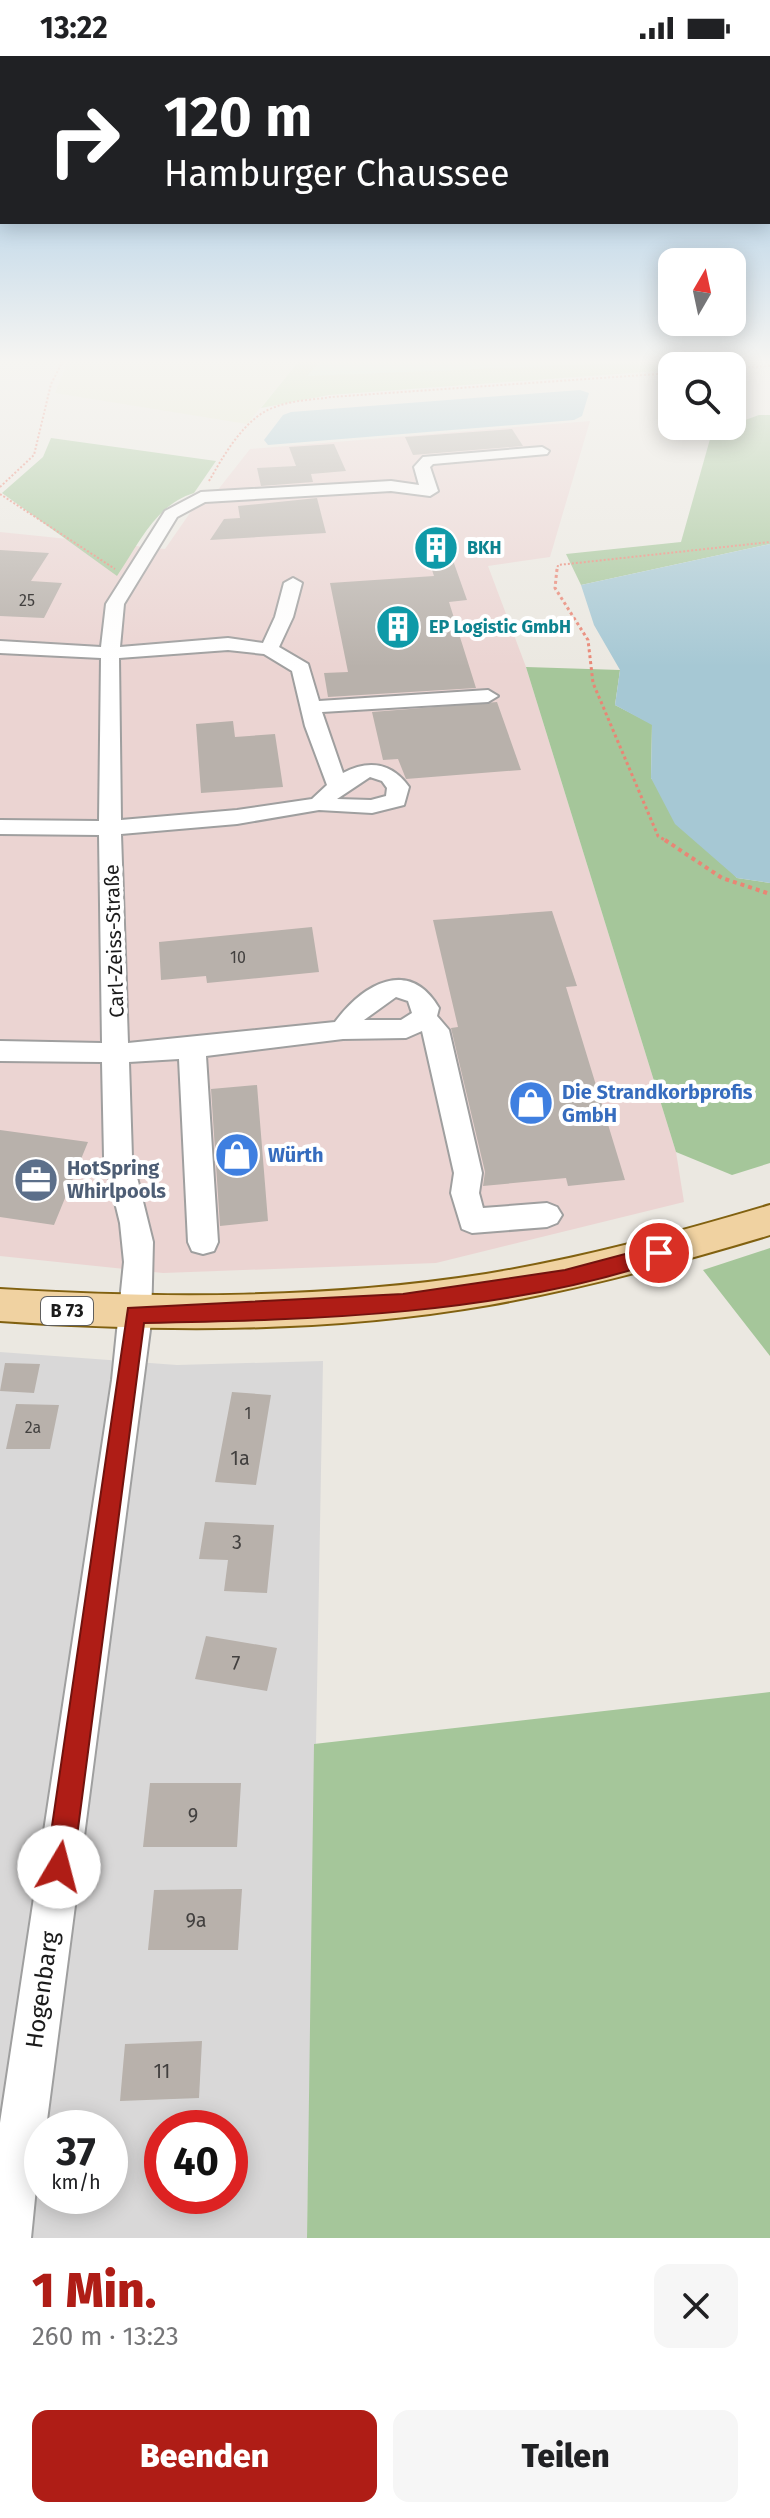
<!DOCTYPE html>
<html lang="de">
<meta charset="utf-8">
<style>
:root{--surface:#fff;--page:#f6f6f6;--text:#202124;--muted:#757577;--accent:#af1d16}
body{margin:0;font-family:"Fira Sans",sans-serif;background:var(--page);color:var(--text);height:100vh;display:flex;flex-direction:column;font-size:30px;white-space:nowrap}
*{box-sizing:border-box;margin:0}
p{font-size:26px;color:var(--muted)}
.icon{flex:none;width:44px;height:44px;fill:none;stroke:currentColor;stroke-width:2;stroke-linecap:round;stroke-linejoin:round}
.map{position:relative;height:2182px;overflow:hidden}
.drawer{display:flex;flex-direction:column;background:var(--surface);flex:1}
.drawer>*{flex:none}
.hud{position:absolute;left:0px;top:0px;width:770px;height:168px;box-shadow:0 4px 20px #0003;background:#202124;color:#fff;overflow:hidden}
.needle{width:52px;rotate:9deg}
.buttons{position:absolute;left:658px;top:192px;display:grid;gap:16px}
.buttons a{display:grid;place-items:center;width:88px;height:88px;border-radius:16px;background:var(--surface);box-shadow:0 4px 20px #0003;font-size:40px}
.speed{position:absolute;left:24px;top:2054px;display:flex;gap:16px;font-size:40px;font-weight:700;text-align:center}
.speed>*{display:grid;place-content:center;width:104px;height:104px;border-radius:50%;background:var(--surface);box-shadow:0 4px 20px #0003;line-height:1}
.speed small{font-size:20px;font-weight:400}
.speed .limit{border:12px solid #d22;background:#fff;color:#111}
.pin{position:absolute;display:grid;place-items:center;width:68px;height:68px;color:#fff;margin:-34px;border:4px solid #fff;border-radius:50%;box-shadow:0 2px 8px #0007}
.me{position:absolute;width:88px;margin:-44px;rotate:8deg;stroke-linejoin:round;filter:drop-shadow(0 0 6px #0008)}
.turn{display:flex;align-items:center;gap:28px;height:168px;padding:0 32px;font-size:36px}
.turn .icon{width:104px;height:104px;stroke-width:2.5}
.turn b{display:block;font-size:56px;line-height:68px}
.round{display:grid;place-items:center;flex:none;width:84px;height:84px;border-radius:16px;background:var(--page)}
.head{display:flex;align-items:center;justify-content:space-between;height:136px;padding:0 32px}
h1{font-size:48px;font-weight:800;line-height:60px;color:var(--accent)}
.primary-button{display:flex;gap:16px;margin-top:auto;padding:16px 32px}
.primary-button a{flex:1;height:92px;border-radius:16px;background:var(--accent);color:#fff;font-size:32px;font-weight:800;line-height:92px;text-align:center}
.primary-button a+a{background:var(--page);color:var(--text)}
.status{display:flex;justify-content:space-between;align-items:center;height:56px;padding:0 40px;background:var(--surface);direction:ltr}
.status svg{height:22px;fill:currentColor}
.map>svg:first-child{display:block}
</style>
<div class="status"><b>13:22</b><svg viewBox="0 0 49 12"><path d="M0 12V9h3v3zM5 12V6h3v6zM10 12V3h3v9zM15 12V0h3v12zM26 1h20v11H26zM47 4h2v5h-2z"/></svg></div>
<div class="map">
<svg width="770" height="2182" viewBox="0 0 770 2182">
<rect width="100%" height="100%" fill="#ebe8e1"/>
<path fill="#d9d8d8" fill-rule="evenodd" d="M0 1296 177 1309 323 1305 307 2182H0ZM42 2072H110V2140H42ZM162 2072H230V2140H162Z"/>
<path fill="#ebd4d2" d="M590 365 550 501 488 510 526 611 676 1096 684 1146 436 1207 163 1217 0 1200V476L165 493 192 454 217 435 250 393Z"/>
<path fill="#e5e8ce" d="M68 305H299L247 368 55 337Z"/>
<path fill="#c3e0ac" d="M299 305H770L732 310H672V314L329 339 261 352Z"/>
<path fill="#a5c69a" d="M759 359H770V488L581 529 566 498 681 486 712 376Z
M51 382 216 405 194 437C155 449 139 488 117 520L2 437 43 401Z
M526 611 620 614 615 649 652 668 651 722 737 822 770 827V1107L732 1119 676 1096Z
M770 1192V1300L703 1214Z
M770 1636V2182H307L314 1688Z"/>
<path fill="#c1f2c7" d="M320 305H673L307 320Z"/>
<path fill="#a6c8d4" d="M580 334 589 337 582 360 574 364 268 389 264 384 283 359 291 356Z
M770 488V827L737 822 675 768 651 722 652 669 615 649 620 614 594 569 581 529Z"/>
<path fill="#b8b1ab" d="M512 373 523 390 413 399 405 381Z
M334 388 346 415 311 418 313 426 261 430 257 412 296 410 289 391Z
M317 442 326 477 210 484 224 463 240 462 238 450Z
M444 479 467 544 449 546 476 632 328 641 324 617 348 616 330 527 434 520 421 481Z
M0 494 49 497 31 525 62 527 44 562 0 560Z
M497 646 521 714 406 723 398 703 383 704 372 656Z
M233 665 235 681 275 678 283 731 201 737 196 668Z
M552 855 577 930 566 931 625 1124 568 1130 566 1122 483 1130 485 1116 451 972 458 971 433 864Z
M312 871 319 916 207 927 206 920 161 924 159 886Z
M257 1029 268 1165 220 1170 211 1033Z
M0 1074 88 1086 54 1169 0 1161Z
M5 1307 40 1308 34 1337 0 1335Z
M232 1336 271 1339 256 1429 215 1426Z
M16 1348 59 1349 50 1393H6Z
M205 1466 274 1469 267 1537 224 1535 228 1504 199 1503Z
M206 1580 277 1592 267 1635 195 1623Z
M150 1727H241L237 1791H143Z
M242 1833 238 1894H148L154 1834Z
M202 1985 199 2042 120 2045 125 1988Z"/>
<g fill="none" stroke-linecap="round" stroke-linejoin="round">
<g stroke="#9f9f9f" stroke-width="4">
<path id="minor" d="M542 391 549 395 547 398 433 408 430 411 438 435 430 440 391 435 205 446 177 461 124 548 120 591 228 582 263 587 275 561 284 527 293 522 302 527 293 561 279 591 308 608 319 645 488 634 498 640 488 646 322 656 343 717C369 703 392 707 409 731L404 749 372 757 319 754 237 768 121 778 128 987 335 966C363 928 409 901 439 952L437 960 449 974 482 1117 479 1137 483 1152 547 1147 557 1151 562 1159 557 1167 547 1171 472 1177 462 1173 451 1137 454 1117 422 975 406 982 343 983 206 1000 218 1186 214 1195 203 1198 192 1195 188 1186 179 1003 129 1006 132 1101 153 1186 151 1266 46 2072H42L31 2182H0V2067L112 1324 124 1206 120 1167 104 1101 102 1006 0 1005V985L102 987 99 779 0 778V764L99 765 101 602 0 597V585L101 591 106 548 165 455 201 436 391 425 419 429 414 411 423 401ZM228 594 264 598 292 615 305 670 327 729 312 743 237 754 121 764 119 602ZM370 721 382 725 387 732 386 740 371 744 337 743ZM396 941 408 945 412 957 401 964H364Z"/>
</g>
<g stroke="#816110" stroke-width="4">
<path id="major" d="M770 1149V1179C677 1207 584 1232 489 1249 327 1277 163 1276 0 1265V1233C163 1243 325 1243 486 1218 583 1202 676 1177 770 1149Z"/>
</g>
<path stroke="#e98675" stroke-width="2" stroke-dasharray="2 2" stroke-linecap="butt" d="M732 312 770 310
M209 425C224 399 245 361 275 351 293 344 313 344 331 341L672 317
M0 431 34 399 51 328 63 305
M0 438 115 513
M557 515 558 509 770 486"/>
<path stroke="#e98675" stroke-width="3" stroke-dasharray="3 3" stroke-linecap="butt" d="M557 513 555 532 588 584 593 627 658 780 668 786"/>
<path stroke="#e98675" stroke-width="4" stroke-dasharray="4 4" stroke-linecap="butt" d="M665 784 722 822 770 838"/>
<use href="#minor" fill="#fff" fill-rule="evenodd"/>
<use href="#major" fill="#f0d2a1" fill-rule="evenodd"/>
</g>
<linearGradient id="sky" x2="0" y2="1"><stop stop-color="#8dbce0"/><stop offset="0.5" stop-color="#f6f5f2"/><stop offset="1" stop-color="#f6f5f2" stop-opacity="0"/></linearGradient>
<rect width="770" height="611" fill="url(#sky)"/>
<path fill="#af1d16" stroke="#72130e" stroke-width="2" d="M659 1189 666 1191 669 1197 666 1203C503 1259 314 1264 144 1267L73 1811 69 1821 59 1825 50 1821 46 1811 128 1252 403 1238 565 1214Z"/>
<defs>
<g id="building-disc" transform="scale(2.3)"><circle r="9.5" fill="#0f9aa8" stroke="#fff"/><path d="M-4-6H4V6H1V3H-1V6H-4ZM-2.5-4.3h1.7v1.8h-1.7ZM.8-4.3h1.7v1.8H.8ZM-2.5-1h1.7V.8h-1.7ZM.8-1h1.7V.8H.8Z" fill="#fff"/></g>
<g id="shop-disc" transform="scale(2.3)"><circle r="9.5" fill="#3f7fe0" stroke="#fff"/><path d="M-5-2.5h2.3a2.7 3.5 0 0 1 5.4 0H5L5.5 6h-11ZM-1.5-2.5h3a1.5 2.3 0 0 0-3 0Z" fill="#fff"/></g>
<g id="office-disc" transform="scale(2.3)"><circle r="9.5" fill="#5c6f8a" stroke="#fff"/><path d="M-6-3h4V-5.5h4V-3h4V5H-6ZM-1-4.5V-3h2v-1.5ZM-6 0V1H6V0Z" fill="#fff"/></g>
</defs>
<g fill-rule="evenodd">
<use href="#building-disc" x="436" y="492"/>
<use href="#building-disc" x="398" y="571"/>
<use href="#shop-disc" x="531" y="1047"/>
<use href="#shop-disc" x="237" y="1099"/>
<use href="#office-disc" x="36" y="1124"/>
</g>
<g text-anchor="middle" stroke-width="8" stroke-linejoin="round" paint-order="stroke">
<g font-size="16" fill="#42403f">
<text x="27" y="550">25</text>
<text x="238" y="907">10</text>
<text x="248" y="1363">1</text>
<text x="33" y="1377">2a</text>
</g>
<g font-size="18" font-weight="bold" fill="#0d838f" stroke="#fff" text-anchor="start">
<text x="467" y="498">BKH</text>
<text x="429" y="577">EP Logistic GmbH</text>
</g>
<rect fill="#fff" stroke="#5f5f5f" stroke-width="2" x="41" y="1241" width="52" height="28" rx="6"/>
<g font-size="18" font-weight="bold" fill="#1b1b1b">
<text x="67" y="1261">B 73</text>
</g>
<g font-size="20" fill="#1b1b1b" stroke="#fff">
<text transform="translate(114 885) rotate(-92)" y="7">Carl-Zeiss-Straße</text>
</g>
<g font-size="20" font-weight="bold" fill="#366cbe" stroke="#fff" text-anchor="start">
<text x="562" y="1043">Die Strandkorbprofis<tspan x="562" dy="23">GmbH</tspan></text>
<text x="268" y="1106">Würth</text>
</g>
<g font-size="20" font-weight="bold" fill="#4e5e75" stroke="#fff" text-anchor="start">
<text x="67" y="1119">HotSpring<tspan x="67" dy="23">Whirlpools</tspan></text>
</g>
<g font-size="20" fill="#42403f">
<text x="240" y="1409">1a</text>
<text x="237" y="1493">3</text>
<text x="236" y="1614">7</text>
<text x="193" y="1766">9</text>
<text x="196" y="1871">9a</text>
<text x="162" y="2022">11</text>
</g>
<g font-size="24" fill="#1b1b1b" stroke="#fff">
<text transform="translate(42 1934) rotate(-82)" y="8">Hogenbarg</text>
</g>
</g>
</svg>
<div class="buttons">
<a><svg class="needle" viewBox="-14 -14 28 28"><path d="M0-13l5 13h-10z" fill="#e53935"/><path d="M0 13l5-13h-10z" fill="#757577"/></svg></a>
<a><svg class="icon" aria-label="search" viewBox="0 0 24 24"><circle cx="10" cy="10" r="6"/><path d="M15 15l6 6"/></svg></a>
</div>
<div class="speed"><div>37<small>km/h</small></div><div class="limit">40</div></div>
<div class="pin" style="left:659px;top:1197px;background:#d93025"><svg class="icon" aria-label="arrive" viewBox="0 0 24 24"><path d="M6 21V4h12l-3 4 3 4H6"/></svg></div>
<svg class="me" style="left:59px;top:1811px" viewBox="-20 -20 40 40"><circle r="19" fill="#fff"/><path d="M0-13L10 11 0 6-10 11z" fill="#af1d16"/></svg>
<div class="hud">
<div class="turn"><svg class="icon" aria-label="right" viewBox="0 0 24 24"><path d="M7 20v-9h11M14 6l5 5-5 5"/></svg><div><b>120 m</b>Hamburger Chaussee</div></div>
</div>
</div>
<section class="drawer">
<div class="head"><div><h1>1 Min.</h1><p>260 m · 13:23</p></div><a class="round"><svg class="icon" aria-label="close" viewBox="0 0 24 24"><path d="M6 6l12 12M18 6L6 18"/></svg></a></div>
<div class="primary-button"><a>Beenden</a><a>Teilen</a></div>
</section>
